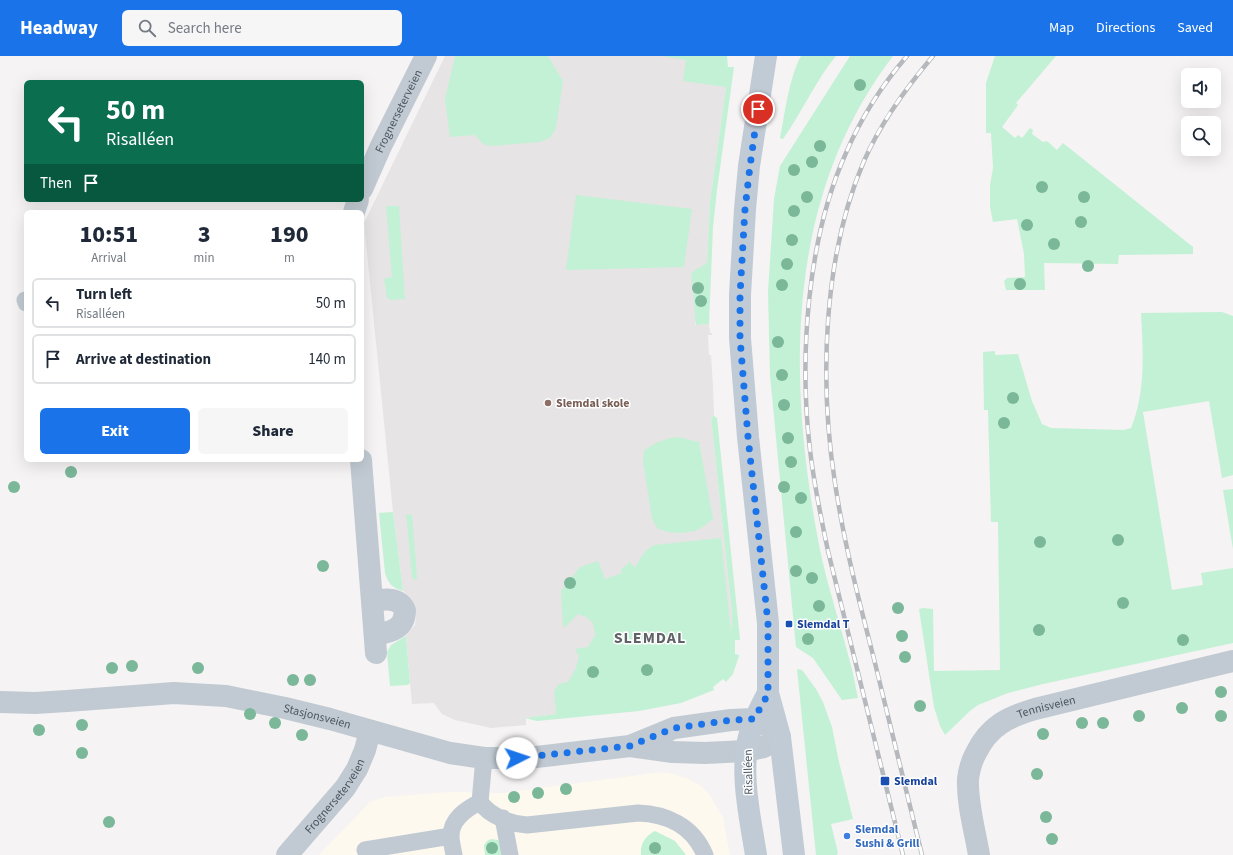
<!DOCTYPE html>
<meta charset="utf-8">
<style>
:root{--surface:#fff;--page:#f6f6f7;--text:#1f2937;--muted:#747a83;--line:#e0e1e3;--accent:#1a73e8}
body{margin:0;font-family:"Source Sans 3",sans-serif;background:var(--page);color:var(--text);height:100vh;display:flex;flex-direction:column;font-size:15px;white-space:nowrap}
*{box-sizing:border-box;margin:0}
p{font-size:13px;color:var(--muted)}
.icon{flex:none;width:22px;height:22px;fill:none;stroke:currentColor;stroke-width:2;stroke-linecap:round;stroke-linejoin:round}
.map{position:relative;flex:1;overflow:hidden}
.details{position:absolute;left:24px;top:154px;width:340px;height:252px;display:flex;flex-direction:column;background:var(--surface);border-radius:6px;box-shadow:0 4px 16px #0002}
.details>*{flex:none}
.guide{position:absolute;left:24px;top:24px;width:340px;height:122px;border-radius:6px;box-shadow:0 4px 16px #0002;background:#0b6e4f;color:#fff;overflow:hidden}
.controls{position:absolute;left:1181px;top:12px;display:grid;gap:8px}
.controls a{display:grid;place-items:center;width:40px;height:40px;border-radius:6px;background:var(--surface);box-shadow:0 4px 16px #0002;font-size:20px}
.pin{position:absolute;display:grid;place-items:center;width:34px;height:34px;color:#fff;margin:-17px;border:2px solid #fff;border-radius:50%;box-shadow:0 1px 4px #0007}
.me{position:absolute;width:44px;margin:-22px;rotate:86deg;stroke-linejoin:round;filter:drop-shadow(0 0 3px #0008)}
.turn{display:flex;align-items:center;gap:14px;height:84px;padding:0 16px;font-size:18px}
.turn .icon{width:52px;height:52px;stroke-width:2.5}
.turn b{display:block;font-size:28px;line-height:34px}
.then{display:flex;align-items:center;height:38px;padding:0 16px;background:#0003;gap:8px;font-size:15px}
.eta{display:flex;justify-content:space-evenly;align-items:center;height:68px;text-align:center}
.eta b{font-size:24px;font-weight:800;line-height:28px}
.action{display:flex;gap:8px;margin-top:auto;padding:8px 16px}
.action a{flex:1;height:46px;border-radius:6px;background:var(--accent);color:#fff;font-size:16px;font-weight:800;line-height:46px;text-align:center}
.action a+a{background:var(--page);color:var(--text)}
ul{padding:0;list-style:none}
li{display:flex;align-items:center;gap:12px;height:50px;margin:0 8px 6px;padding:0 8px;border:2px solid var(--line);border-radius:6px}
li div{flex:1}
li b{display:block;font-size:15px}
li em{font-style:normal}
header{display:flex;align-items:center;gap:24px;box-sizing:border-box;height:56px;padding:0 20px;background:var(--accent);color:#fff}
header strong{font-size:19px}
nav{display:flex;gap:22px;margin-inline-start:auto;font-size:14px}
.search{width:280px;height:36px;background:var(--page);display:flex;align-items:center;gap:10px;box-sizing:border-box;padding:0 14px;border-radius:6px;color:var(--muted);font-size:15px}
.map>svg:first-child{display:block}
</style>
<header>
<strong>Headway</strong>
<div class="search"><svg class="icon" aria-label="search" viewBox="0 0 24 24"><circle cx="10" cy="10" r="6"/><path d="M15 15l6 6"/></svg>Search here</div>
<nav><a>Map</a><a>Directions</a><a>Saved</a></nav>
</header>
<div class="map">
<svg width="1233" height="799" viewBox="0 0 1233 799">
<rect width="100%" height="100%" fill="#f5f3f3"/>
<path fill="#fdf9ef" d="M662 716 674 718 688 723 701 730 709 738 723 762 730 799H319L370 746 385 741 449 736 502 737Z"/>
<path fill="#e6e4e5" d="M445 0H727L726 31 710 146 707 207 695 269 709 268 710 277H712V279H708L709 299H711L713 330 714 360 711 361 732 558 731 584 556 658 526 662V669L491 672 455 664 442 658 434 647 412 648 406 580 415 569 416 560V551L411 542 403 535 393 456 364 167Z"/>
<path fill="#c3f1d5" d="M455 0H548L563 25 556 72 550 82 540 86 491 90 483 88 475 79 450 81 445 43Z
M662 0H727L728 11H734L717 134 713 171 709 268 696 269 691 217 707 207 710 146 726 31 683 25 686 4Z
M801 0H836C816 24 802 56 783 83L780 82C785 57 789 22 801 0Z
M850 0H893C785 141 787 322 819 489 827 529 840 567 850 606 854 618 855 630 858 642L842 644 813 602 796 591 770 319 768 236 774 143 780 110Z
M995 0H1056L1016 47 1018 49 1002 71 1015 82 1018 79 1022 82 1030 72 1033 74 1032 78 1043 86 1047 85 1057 94 1063 87 1193 191V198L1119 199 1118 208 1044 207 1045 234H1006L1004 225 1007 222 1025 221 1024 198 1017 163 993 166 990 151V129L993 112 991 77H986V27Z
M576 139 692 153 684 211 566 214Z
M386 150H399L405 243 391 244 387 242 384 223 392 221Z
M1222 256 1233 260V419L1222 422 1209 345 1143 356 1172 534 1203 529 1201 517 1233 512V587L1043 628 1008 637 978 649 970 655 945 679 940 670 934 651 919 553 923 552 933 553 934 615 1000 614 998 466H991L988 354H984L983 296 995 295V299L1018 298 1032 345 1042 368 1051 372 1124 374 1131 372C1146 335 1143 296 1141 257Z
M714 360 717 362 740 583V584H735V598L739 599V600L733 618 726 626 723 623 713 631 714 634 681 647 639 655 537 665 525 662 556 658 554 635 559 628 568 626 576 612 579 600 575 593 588 591 595 579 593 567 586 561 578 558 565 571H563L561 535 580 511 598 505 605 523 622 517 621 513 628 508 629 505 635 512C640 503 645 492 655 489L721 482 731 577 732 558 711 361Z
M678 381 699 386 713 463 704 470 695 475 680 477 668 476 658 473 652 463 643 405 644 395C655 386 664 383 678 381Z
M1233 433V493L1223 434Z
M393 456 403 535C393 533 387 526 385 517L379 457Z
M408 458 412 459 417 522 414 524 412 521 407 465 406 459Z
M406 580 410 627 408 629 390 630 387 596 391 589Z
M797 613 802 614 816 633 823 646 832 671 839 706 853 763 831 768 838 797 837 799H816Z
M655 775 675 785 686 799H641C640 788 645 780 655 775Z
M491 783 498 784 503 787 504 799H485L484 789 487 785Z"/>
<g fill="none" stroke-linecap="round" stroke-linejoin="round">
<path stroke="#c1cad2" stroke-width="17" d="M25 244 26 247
M484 702 480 746C490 760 510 768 527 769L638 757C667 758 693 770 705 799
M503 762 510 799
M365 794 451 780
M454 799C453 793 451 786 451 780 451 763 466 753 480 746"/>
<g stroke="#c1cad2" stroke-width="22">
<path id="s1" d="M362 133 381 90 426 0"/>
<path d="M354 156 358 144"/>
<path d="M361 404 376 597"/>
<path d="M373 545C385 543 399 541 405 554 405 573 391 576 375 579"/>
<path id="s2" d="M287 799 345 732 357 713 365 694 370 675"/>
<path id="s3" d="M979 799C975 775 967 748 968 723 969 715 972 704 976 697 989 670 1008 661 1035 653L1233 605"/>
</g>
<path stroke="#c1cad2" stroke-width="22" id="s4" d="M0 646 35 647 67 645 174 637 226 640 285 652 330 663 450 697 484 702H528L630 690 673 696 705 697 746 695 764 691 780 681 767 669 754 663 731 664 674 672 630 690"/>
<path stroke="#c1cbd6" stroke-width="22" d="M766 0 749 110 745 153 740 239V282L748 381 768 567V637L780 681 794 799
M756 799C750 761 739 714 750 677 754 663 761 650 768 637"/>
<g stroke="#b5b8bd" stroke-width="4.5">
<path id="rail" d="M903 799 828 495C821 462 814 428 810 394 799 301 807 183 846 97 861 62 882 29 907 0
M922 799C906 734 890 669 874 603 859 545 844 487 835 427 819 325 823 200 864 105 881 66 906 32 933 0"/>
</g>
<use href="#rail" stroke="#fff" stroke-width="3" stroke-dasharray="9" stroke-linecap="butt"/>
</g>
<g fill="#7bb799">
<circle cx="860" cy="29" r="6"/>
<circle cx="820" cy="90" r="6"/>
<circle cx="812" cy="106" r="6"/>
<circle cx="794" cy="114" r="6"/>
<circle cx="1042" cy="131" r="6"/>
<circle cx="807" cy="141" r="6"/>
<circle cx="1084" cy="141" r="6"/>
<circle cx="794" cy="155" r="6"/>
<circle cx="1081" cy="166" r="6"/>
<circle cx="1027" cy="169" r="6"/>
<circle cx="792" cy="184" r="6"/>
<circle cx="1054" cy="188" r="6"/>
<circle cx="787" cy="208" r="6"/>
<circle cx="1088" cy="210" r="6"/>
<circle cx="1020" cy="228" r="6"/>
<circle cx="782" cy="229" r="6"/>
<circle cx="698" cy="232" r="6"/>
<circle cx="701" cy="245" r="6"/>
<circle cx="778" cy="286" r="6"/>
<circle cx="782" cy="319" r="6"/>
<circle cx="1013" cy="342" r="6"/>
<circle cx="784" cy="349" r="6"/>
<circle cx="1004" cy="367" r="6"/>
<circle cx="788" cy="382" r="6"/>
<circle cx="791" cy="406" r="6"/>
<circle cx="71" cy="416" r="6"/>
<circle cx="14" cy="431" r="6"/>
<circle cx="784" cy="431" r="6"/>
<circle cx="801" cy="442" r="6"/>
<circle cx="796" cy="476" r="6"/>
<circle cx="1118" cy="484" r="6"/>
<circle cx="1040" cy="486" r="6"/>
<circle cx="323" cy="510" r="6"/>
<circle cx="796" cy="515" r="6"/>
<circle cx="812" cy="522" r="6"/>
<circle cx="570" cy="527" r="6"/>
<circle cx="1123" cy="547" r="6"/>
<circle cx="819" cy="550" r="6"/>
<circle cx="898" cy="552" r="6"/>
<circle cx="1039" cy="574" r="6"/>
<circle cx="902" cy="580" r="6"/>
<circle cx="808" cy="583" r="6"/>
<circle cx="1183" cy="584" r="6"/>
<circle cx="905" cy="601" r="6"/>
<circle cx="132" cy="610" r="6"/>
<circle cx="112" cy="612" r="6"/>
<circle cx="198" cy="612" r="6"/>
<circle cx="647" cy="614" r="6"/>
<circle cx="593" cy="616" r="6"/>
<circle cx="293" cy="624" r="6"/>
<circle cx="310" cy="624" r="6"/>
<circle cx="1221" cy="636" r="6"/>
<circle cx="920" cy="650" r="6"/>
<circle cx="1182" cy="652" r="6"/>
<circle cx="250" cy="658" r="6"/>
<circle cx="1139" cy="660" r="6"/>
<circle cx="1221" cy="660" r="6"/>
<circle cx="275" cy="667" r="6"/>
<circle cx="1082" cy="667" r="6"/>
<circle cx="1103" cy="667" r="6"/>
<circle cx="82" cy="669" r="6"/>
<circle cx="39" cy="674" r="6"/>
<circle cx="1043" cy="678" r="6"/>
<circle cx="302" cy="679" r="6"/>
<circle cx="82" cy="697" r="6"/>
<circle cx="1037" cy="718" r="6"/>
<circle cx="566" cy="733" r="6"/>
<circle cx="538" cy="737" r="6"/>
<circle cx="514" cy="741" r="6"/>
<circle cx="1046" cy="761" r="6"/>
<circle cx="109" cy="766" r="6"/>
<circle cx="1052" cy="783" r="6"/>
<circle cx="492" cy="792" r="6"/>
<circle cx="655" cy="792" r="6"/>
</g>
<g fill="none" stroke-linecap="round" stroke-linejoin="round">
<path stroke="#1a73e8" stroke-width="7" stroke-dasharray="0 12.6" d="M517 702 630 690 674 672 731 664 754 663 768 638V567L748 381 740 282V239L745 153 750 110 758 53"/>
</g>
<circle fill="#8d6e63" stroke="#fff" stroke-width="1.5" cx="548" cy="347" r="4"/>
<g fill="#1a4fb4" stroke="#fff" stroke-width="1.5">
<rect x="785" y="564" width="8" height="8" rx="2"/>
<rect x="880" y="720" width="10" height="10" rx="2"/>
</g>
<circle fill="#3f7fe0" stroke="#fff" stroke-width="1.5" cx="847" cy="780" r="4"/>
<g text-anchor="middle" stroke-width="3" stroke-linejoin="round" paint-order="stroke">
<g font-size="12" fill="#4a5661" stroke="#fff">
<text dy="4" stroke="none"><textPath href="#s1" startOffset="86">Frognerseterveien</textPath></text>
<text dy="4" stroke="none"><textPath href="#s3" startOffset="192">Tennisveien</textPath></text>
<text dy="4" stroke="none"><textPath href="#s4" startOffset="320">Stasjonsveien</textPath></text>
<text transform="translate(748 716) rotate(-91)" y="4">Risalléen</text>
<text dy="4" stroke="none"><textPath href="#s2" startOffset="76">Frognerseterveien</textPath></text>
</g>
<g font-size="12" font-weight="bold" fill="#785e54" stroke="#fff" text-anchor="start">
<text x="556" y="351">Slemdal skole</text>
</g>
<g font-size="12" font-weight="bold" fill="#164399" stroke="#fff" text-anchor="start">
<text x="797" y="572">Slemdal T</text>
<text x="894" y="729">Slemdal</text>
</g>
<g font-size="12" font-weight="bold" fill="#366cbe" stroke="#fff" text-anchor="start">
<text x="855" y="777">Slemdal<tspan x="855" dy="14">Sushi &amp; Grill</tspan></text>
</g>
<g font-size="16" font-weight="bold" letter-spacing="1" fill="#5f6368" stroke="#fff">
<text x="650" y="587">SLEMDAL</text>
</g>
</g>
</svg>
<div class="controls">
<a><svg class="icon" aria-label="sound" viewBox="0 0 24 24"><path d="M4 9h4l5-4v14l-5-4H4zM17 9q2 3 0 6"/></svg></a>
<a><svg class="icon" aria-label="search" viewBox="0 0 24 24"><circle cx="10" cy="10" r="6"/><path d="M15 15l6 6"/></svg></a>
</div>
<div class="pin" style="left:758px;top:53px;background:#d93025"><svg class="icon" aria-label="arrive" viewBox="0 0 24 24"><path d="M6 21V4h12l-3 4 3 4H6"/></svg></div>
<svg class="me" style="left:517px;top:702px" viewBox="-20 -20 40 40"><circle r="19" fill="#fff"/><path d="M0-13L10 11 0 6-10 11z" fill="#1a73e8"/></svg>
<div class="guide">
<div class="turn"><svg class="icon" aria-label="left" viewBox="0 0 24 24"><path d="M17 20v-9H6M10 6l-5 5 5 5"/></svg><div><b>50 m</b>Risalléen</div></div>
<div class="then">Then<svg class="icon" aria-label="arrive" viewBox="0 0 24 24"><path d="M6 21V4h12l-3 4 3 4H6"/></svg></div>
</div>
<section class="details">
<div class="eta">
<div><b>10:51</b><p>Arrival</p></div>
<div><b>3</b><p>min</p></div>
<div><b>190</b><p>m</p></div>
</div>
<ul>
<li><svg class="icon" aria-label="left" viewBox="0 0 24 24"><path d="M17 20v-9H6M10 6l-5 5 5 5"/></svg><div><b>Turn left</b><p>Risalléen</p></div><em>50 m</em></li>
<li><svg class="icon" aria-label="arrive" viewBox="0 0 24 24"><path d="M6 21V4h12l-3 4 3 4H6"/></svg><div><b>Arrive at destination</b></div><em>140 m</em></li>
</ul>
<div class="action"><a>Exit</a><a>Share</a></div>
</section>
</div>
